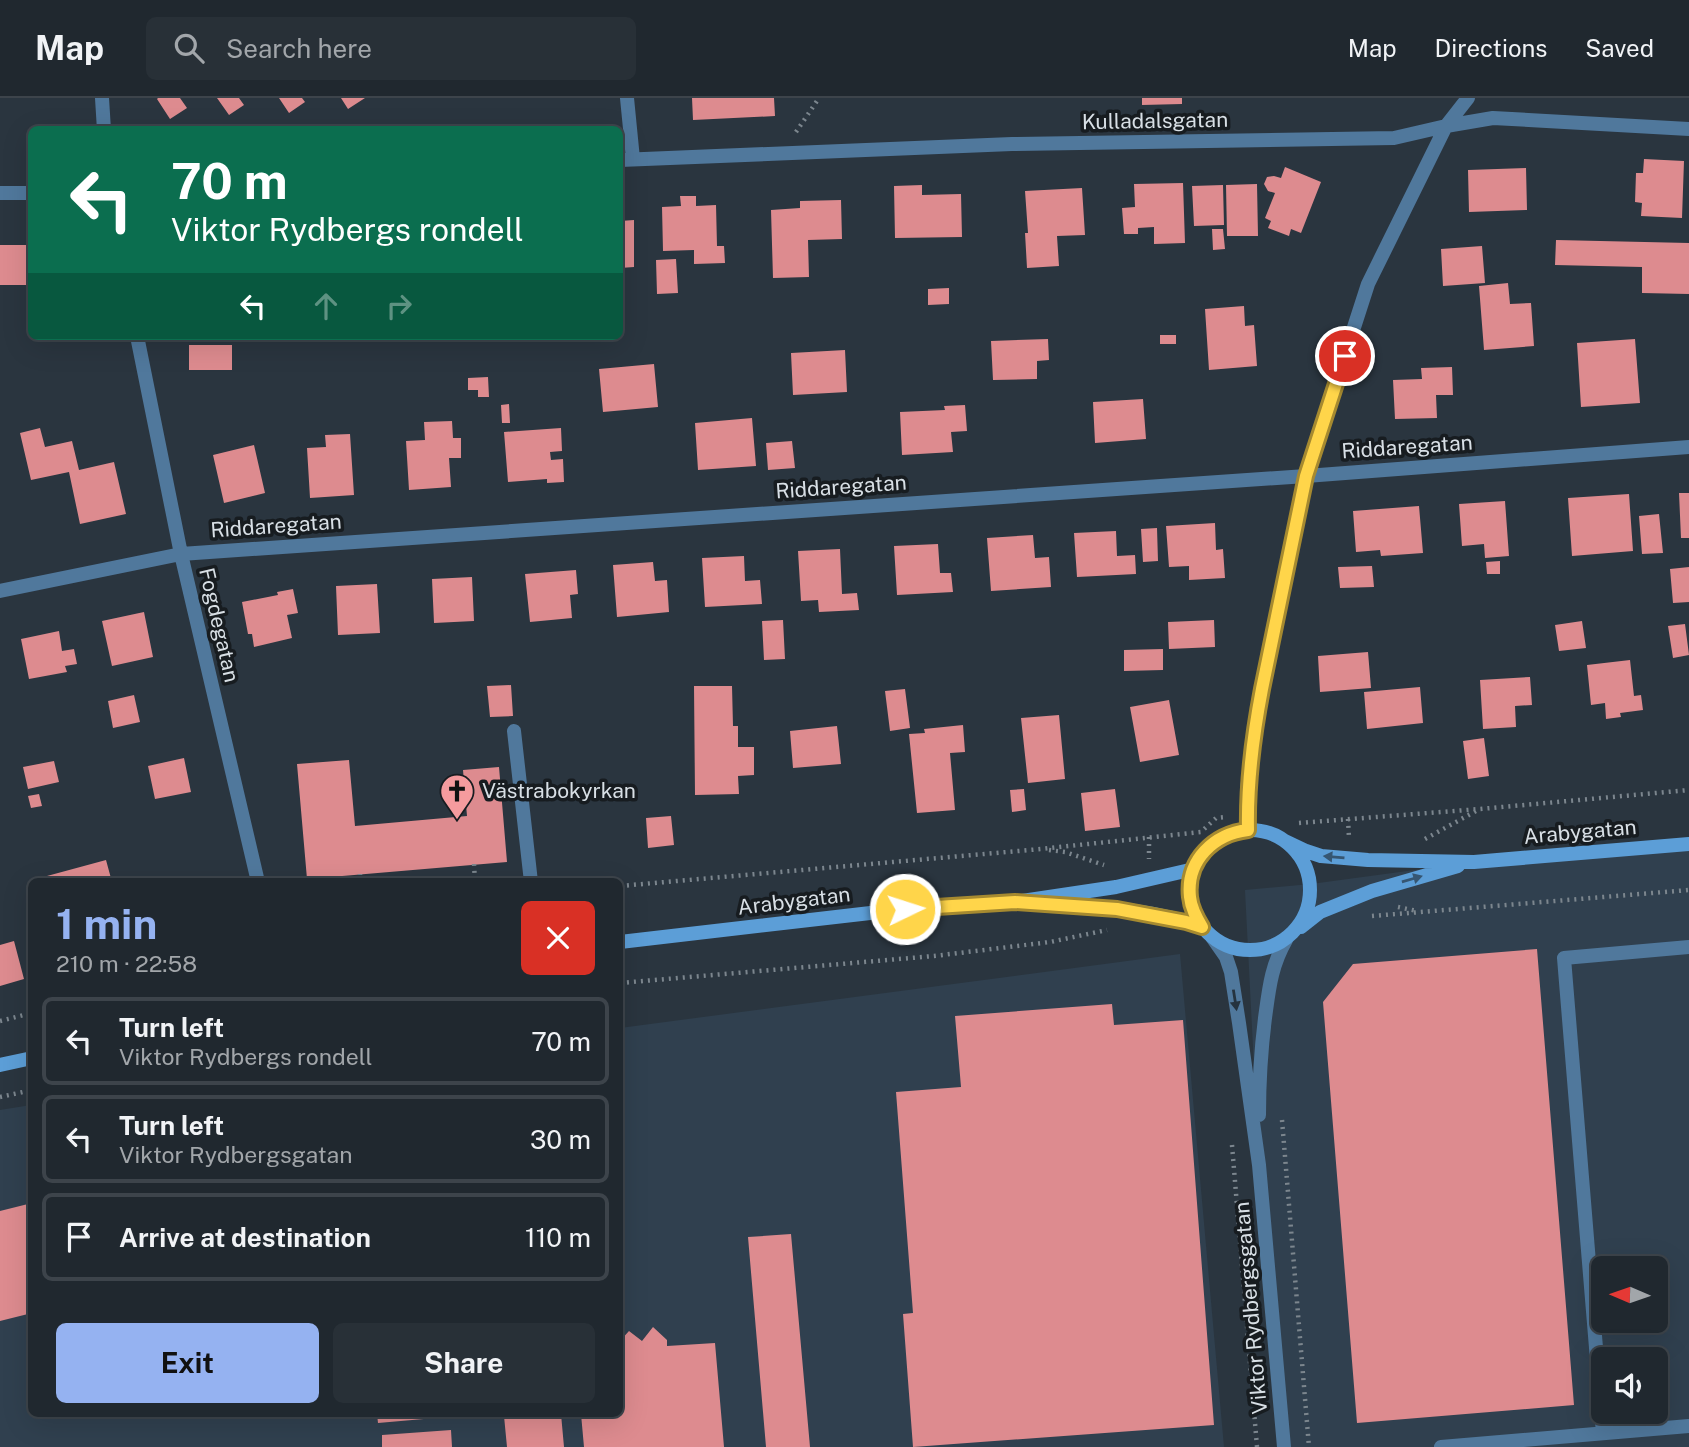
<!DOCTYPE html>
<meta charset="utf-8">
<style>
:root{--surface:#20282f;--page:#283037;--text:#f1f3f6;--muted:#a2a6aa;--line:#3d444b;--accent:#95b2f1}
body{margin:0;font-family:"Public Sans",sans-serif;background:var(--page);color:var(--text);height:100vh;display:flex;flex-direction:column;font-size:26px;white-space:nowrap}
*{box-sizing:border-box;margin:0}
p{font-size:23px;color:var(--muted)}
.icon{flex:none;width:38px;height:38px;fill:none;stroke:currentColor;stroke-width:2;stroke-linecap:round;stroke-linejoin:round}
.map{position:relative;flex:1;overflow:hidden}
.side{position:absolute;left:28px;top:780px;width:595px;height:539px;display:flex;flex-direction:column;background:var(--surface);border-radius:10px;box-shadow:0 7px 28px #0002,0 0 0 2px var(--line)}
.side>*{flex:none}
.banner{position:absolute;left:28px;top:28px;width:595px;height:214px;border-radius:10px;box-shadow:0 7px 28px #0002,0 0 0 2px var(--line);background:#0b6e4f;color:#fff;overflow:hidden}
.needle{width:46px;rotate:272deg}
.controls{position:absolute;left:1591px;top:1158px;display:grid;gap:14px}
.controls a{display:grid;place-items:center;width:77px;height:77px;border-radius:10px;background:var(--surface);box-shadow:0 7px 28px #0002,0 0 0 2px var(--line);font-size:35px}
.pin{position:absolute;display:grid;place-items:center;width:60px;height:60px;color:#fff;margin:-30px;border:4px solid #fff;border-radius:50%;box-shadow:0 2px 7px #0007}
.me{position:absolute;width:77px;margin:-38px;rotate:86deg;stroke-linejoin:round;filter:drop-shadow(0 0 5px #0008)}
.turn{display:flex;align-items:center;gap:24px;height:147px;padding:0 28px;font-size:32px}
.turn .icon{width:91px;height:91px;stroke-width:2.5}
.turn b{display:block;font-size:49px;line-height:60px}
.lanes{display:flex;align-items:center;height:66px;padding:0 28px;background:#0003;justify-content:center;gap:35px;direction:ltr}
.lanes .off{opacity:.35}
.round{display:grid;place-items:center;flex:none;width:74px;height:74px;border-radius:10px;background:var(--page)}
.head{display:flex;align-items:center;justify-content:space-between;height:119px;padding:0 28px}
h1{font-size:42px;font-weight:700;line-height:52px;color:var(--accent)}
.button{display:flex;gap:14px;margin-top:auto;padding:14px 28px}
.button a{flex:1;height:80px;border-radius:10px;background:var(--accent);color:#111;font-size:28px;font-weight:700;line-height:80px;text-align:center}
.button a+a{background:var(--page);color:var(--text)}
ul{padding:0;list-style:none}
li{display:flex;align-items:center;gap:21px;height:88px;margin:0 14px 10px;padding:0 14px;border:4px solid var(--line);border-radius:10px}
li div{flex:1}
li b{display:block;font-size:26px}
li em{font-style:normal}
header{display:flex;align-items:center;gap:42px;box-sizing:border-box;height:98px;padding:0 35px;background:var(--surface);border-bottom:2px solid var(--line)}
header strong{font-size:33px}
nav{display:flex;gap:38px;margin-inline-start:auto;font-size:24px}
.search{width:490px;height:63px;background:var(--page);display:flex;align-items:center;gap:18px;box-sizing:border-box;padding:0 24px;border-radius:10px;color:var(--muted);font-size:26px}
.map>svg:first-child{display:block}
</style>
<header>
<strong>Map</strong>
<div class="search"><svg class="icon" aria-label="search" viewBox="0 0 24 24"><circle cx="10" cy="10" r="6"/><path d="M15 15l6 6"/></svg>Search here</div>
<nav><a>Map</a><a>Directions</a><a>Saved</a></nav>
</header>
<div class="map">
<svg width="1689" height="1349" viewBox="0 0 1689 1349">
<rect width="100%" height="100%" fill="#2a353f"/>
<path fill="#30404f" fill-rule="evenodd" d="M1689 746V1349H1284L1259 1067 1245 792 1311 786 1474 764ZM1603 1171H1656V1223H1603ZM1603 1262H1656V1314H1603Z
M1180 856 1224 1349H0V1012L31 1007 32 1316H620V930Z"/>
<path fill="#dd8b8f" d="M158 0H180L187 10 170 21 157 1Z
M217 0H239L244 7 229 17Z
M279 0H302L305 4 289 15Z
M341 0H365L348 11Z
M692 0H774L775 18 693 22Z
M1142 0H1182V6L1142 7Z
M1644 61 1684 63 1682 120 1641 118 1642 105 1635 104 1636 75H1643Z
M1285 69 1321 84 1301 135 1291 131 1289 138 1268 130 1271 123 1265 120 1275 95 1268 93 1264 86 1267 79 1274 78 1281 80Z
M1526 70 1527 112 1469 114 1468 72Z
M1183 85 1185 145 1154 146V129L1138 130V136H1124L1122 110 1135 109 1134 86Z
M1257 86 1258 138H1227L1226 87Z
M922 87V97L961 96 962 139 895 140 894 88Z
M1223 87 1224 127 1194 128 1192 88Z
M1082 90 1085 137 1057 138 1059 168 1027 170 1025 135H1028L1025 93Z
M680 98H696V108L716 107 717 148H724L725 165 694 166V152L663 153 662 109 681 108Z
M841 102 842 141 808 142 809 179 773 180 771 112 800 110V103Z
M634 122V169L620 170V123Z
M1212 131H1223L1225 151 1213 152Z
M1556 142 1689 145V196L1642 195V169L1555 167Z
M0 147H32V187H0Z
M1482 148 1485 185 1443 188 1441 151Z
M676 161 678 195 657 196 656 162Z
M1508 185 1510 206 1531 205 1534 248 1484 252 1479 188Z
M949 190V206L928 207V191Z
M1244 208 1245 228 1254 227 1257 268 1209 272 1205 211Z
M1160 237H1176V246H1160Z
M1048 241 1049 262 1037 263V281L993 282 991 243Z
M1635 241 1640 305 1581 309 1577 245Z
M189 247H232V272H189Z
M845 252 847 294 793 297 791 255Z
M654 266 658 309 603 314 599 271Z
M1452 269 1453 297H1436L1437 320 1395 321 1393 282 1422 281 1421 270Z
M488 279 489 299H478V292H468V280Z
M1143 301 1146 341 1095 345 1093 304Z
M509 306 510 325H502L501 307Z
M965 307 967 333 951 334 953 354 902 357 900 314 945 312 944 308Z
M752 320 756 368 698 372 695 325Z
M452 323 453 340H461V360H449L451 389 409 392 406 343 425 342 424 324Z
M40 330 45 349 72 343 79 372 114 364 126 416 80 426 69 374 31 382 20 335Z
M561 330 562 353 550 354 551 362 563 361 564 384 547 385V381L508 384 504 334Z
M350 336 354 397 310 400 307 350 326 349 325 337Z
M792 343 795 370 768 372 766 345Z
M254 347 265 395 224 405 213 357Z
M1679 395H1689V440H1681Z
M1629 396 1633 453 1572 458 1568 400Z
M1505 403 1509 458 1485 460 1484 446 1462 448 1459 406Z
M1419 408 1423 455 1381 458 1380 452 1356 454 1353 413Z
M1659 416 1663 455 1642 456 1639 418Z
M1215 425 1216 452 1223 451 1225 480 1189 482V468L1169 469 1166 428Z
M1157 430 1158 463 1143 464 1141 431Z
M1116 433 1117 458 1135 457 1136 476 1077 479 1074 435Z
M1033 437 1035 460 1049 459 1051 489 991 493 987 440Z
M938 446 940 475H951L953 494 897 497 894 448Z
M840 451 842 496 857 495 859 512 819 514 818 502 801 503 798 453Z
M744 458 745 483 760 482 762 506 705 509 702 460Z
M1500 463V476H1487L1486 464Z
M653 464 655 483 667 482 669 514 617 519 613 467Z
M1372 468 1374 489 1340 490 1338 469Z
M1689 469V504L1673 505 1670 471Z
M576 472 578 496 570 497 572 520 530 524 525 476Z
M472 479 474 523 434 525 432 481Z
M377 486 380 535 338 537 336 488Z
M293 491 298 515 287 517 292 540 254 549 252 536H248L242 504 278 497 277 494Z
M144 514 153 559 112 568 102 523Z
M783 522 785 561 764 562 762 523Z
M1214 522 1215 549 1169 551 1168 524Z
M1582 523 1586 550 1559 553 1555 527Z
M1685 526 1689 557 1673 560 1668 528Z
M59 533 62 553 74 551 77 566 65 568 67 574 29 581 21 541Z
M1163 551V572L1124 573V552Z
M1368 554 1371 590 1320 594 1318 558Z
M1630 562 1634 598 1641 597 1643 612 1620 615 1621 619 1606 621 1605 605 1591 607 1587 567Z
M1530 579 1532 607 1515 608 1516 629 1483 631 1480 582Z
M511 587 513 618 490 619 487 588Z
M694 588H732L733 628H738V649H754V677L738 678 739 696 695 697Z
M1420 589 1423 625 1367 631 1364 594Z
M905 591 910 630 890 633 885 593Z
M134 597 140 624 113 630 108 603Z
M1169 602 1179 657 1140 664 1130 609Z
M1059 617 1065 681 1028 685 1021 620Z
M963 627 965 654 950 655 955 712 917 715 909 636 925 635 924 631Z
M837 628 841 666 793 670 790 633Z
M1484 640 1489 678 1468 681 1463 643Z
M184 660 191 694 155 701 148 668Z
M349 662 355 728 467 718 463 672 499 669 507 764 307 781 297 666Z
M54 663 59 684 28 691 23 669Z
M1024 691 1026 712 1012 714 1010 692Z
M1115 691 1120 729 1085 733 1081 695Z
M39 696 42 708 31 710 28 698Z
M671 718 674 747 648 750 646 720Z
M106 762 112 784H48L47 778Z
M14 843 24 881 0 888V847Z
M1537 851 1574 1307 1357 1325 1323 904 1353 866Z
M1112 906 1114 927 1183 922 1214 1327 913 1349 903 1216 913 1215 896 994 961 989 955 918Z
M32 1105V1215L0 1223V1113Z
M791 1136 810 1349H766L748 1139Z
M653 1229 667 1242V1248L715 1245 724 1349H584L581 1316H620V1243L629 1233 642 1243Z
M377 1316H457L458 1318 378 1325Z
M532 1316H561L564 1349H507L504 1318Z
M451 1332 452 1349H382V1337Z"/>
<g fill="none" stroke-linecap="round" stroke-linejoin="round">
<path stroke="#7c868e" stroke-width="4.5" stroke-dasharray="2 5" stroke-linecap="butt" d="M796 34 819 0
M1348 721 1349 740
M1299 725 1480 711 1689 692
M1149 739V761
M1425 741 1476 713
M1049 752 1065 754 1104 767
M474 766 475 784
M360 784V776
M620 788 1041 751 1201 734 1216 720 1226 719
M1398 809 1417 813
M1372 818 1689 792
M620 885 934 858 1050 844 1107 832
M0 923 32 915
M0 999 32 992
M1282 1022 1309 1349
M1232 1047 1257 1349"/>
<path stroke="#50789c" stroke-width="14" d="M514 633 531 784
M1603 1335 1564 860 1689 849
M1441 1349 1689 1328"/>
<path stroke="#50789c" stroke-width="14" d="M102 0 104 32
M627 0 633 61
M620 62 1012 46 1394 40 1446 28 1493 20 1689 31
M0 95H32
M137 238 181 456 258 784
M0 493 181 456 1306 378 1689 349
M1248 732 1247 691 1257 618 1306 378 1368 186 1446 28 1468 0
M1212 839 1226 859 1231 874 1239 925 1259 1067 1284 1349
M1259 1017C1259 984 1261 952 1265 920 1269 891 1271 868 1286 842"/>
<path stroke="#5c9ed7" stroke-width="14" d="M1190 792a60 60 0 1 1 120 0a60 60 0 1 1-120 0Z
M1285 743 1306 753 1321 758 1368 762 1474 764 1689 746
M1041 805C1094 809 1151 810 1202 829
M1301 829 1320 814 1372 793 1458 768
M620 844 905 811 1015 804 1116 789 1194 771
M0 967 32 960"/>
</g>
<defs><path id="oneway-solid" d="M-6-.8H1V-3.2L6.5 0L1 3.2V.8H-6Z" transform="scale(1.75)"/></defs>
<g fill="#365672">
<use href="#oneway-solid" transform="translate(1334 759) rotate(-175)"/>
<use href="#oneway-solid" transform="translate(1412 781) rotate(-16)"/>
</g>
<use fill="#25333f" href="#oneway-solid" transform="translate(1235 902) rotate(81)"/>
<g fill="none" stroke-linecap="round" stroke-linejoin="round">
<g stroke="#a68a30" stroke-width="18">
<path id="route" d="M905 811 1015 804 1117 811 1186 824 1202 829C1196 819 1191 810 1190 799 1186 762 1214 736 1248 732 1247 684 1253 638 1262 591L1306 378 1345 258"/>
</g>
<use href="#route" stroke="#ffd54a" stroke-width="12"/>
</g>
<defs>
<g id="church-pin" transform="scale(1.75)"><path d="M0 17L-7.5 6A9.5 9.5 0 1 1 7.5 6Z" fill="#f59b9e" stroke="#171c20"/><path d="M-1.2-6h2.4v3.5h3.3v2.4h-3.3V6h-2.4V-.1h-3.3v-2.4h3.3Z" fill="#111"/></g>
</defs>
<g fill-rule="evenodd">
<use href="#church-pin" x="457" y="693"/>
</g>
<g text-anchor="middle" stroke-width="7" stroke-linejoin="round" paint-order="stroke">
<g font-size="21" fill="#d8dfe5" stroke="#171c20">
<text transform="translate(1155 23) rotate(-1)" y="7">Kulladalsgatan</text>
<text transform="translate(1407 349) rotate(-4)" y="7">Riddaregatan</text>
<text transform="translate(841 389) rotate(-4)" y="7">Riddaregatan</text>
<text transform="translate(276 428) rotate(-4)" y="7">Riddaregatan</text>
<text transform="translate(219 527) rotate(77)" y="7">Fogdegatan</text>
<text transform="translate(1580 734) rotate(-5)" y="7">Arabygatan</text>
<text transform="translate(794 803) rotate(-7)" y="7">Arabygatan</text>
<text transform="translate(1251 1210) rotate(-95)" y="7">Viktor Rydbergsgatan</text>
</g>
<g font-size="21" fill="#d8dfe5" stroke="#171c20" text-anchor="start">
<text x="482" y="700">Västrabokyrkan</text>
</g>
</g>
</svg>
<div class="controls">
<a><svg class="needle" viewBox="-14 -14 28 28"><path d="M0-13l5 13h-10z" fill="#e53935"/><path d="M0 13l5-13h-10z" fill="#a2a6aa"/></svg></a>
<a><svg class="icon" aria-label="sound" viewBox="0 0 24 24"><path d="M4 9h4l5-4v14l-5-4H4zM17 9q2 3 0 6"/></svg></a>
</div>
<div class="pin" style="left:1345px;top:258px;background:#d93025"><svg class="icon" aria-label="arrive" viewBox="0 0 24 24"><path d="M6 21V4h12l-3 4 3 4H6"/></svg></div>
<svg class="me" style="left:905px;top:811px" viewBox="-20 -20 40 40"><circle r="17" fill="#ffd54a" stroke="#fff" stroke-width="3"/><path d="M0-11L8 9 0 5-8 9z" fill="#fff"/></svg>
<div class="banner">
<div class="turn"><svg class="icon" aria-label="left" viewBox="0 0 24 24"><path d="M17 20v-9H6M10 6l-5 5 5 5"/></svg><div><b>70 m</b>Viktor Rydbergs rondell</div></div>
<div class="lanes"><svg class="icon" aria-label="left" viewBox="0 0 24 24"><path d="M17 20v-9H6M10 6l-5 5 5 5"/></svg><svg class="icon off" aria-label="ahead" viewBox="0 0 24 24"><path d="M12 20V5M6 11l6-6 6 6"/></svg><svg class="icon off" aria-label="right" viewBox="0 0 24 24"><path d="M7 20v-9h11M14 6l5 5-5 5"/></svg></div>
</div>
<section class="side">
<div class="head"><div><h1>1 min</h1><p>210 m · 22:58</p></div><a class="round" style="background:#d93025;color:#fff"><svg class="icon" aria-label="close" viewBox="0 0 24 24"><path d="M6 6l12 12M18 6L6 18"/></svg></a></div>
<ul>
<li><svg class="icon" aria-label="left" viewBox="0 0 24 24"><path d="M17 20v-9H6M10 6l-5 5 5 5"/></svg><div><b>Turn left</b><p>Viktor Rydbergs rondell</p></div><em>70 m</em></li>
<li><svg class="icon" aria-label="left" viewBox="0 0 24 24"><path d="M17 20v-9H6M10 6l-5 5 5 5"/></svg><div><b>Turn left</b><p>Viktor Rydbergsgatan</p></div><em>30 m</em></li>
<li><svg class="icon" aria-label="arrive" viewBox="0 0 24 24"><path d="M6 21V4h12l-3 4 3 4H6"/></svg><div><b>Arrive at destination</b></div><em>110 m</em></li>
</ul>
<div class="button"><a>Exit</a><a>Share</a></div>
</section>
</div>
